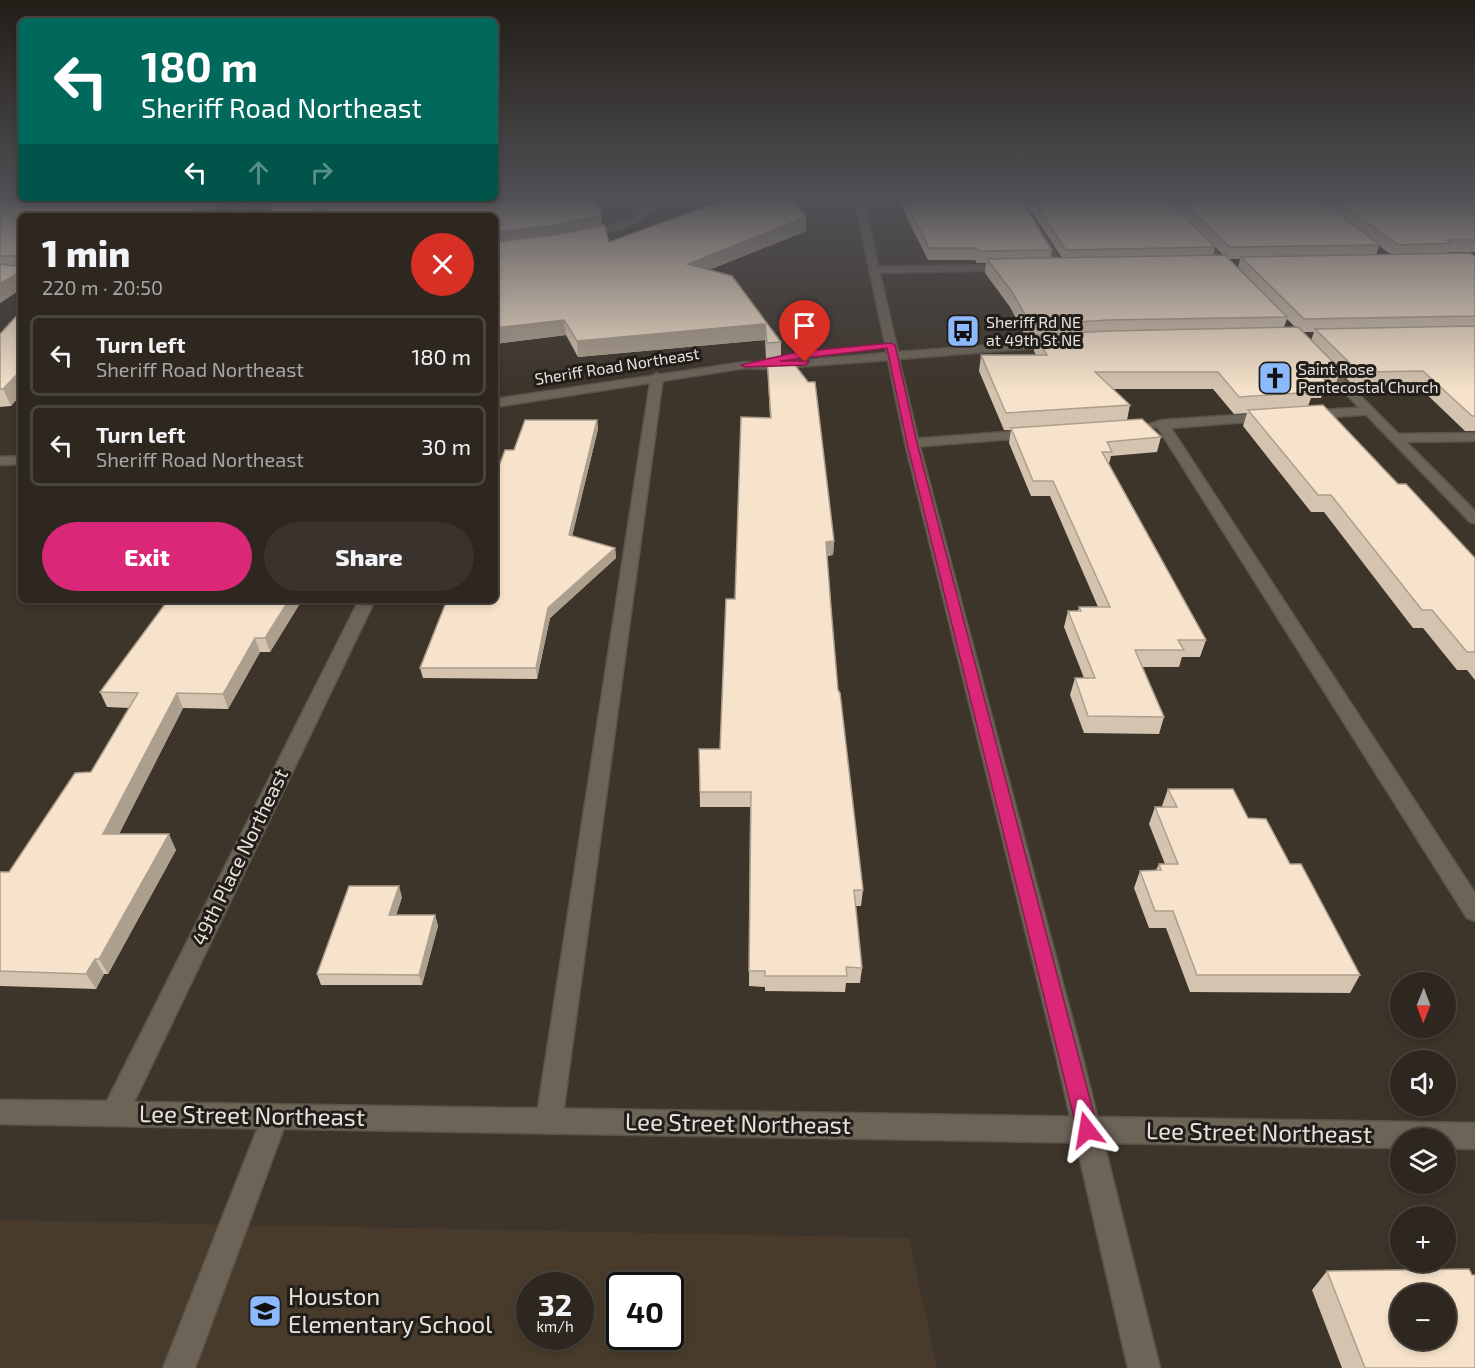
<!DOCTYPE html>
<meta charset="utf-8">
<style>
:root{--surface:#2e2720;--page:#3a332d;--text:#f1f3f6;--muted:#a7a5a5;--line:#49443e;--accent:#db2777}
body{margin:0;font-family:"Exo 2",sans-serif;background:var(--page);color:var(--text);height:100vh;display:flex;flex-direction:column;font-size:22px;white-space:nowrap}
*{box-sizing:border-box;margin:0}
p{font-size:20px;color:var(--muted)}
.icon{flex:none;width:33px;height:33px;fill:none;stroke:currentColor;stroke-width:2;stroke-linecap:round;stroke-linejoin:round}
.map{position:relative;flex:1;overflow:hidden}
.panel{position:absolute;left:18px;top:213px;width:480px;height:390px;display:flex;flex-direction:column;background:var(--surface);border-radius:9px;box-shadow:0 3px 9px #0003,0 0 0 2px var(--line)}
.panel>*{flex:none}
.hud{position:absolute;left:18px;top:18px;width:480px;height:183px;border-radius:9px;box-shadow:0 3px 9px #0003,0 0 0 2px var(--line);background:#00695c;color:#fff;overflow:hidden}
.needle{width:39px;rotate:181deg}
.buttons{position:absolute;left:1390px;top:972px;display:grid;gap:12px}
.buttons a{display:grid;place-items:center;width:66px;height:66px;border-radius:50%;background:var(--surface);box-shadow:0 3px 9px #0003,0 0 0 2px var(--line);font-size:30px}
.speed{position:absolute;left:516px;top:1272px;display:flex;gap:12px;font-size:30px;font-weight:700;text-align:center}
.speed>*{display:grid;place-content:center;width:78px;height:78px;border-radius:50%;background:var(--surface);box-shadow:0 3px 9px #0003,0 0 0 2px var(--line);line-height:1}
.speed small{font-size:15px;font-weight:400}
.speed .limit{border:3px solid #111;border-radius:9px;background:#fff;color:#111}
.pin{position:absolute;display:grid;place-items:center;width:51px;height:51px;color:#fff;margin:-62px -26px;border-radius:50% 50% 50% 0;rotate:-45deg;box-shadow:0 0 6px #0007}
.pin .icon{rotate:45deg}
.me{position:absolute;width:66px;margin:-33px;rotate:346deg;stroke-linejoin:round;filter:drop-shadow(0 0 4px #0008)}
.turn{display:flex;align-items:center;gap:21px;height:126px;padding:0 24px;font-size:27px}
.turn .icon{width:78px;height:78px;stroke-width:2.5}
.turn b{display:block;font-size:42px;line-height:51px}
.lanes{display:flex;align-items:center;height:57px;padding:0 24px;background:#0003;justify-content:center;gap:30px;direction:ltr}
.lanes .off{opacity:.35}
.round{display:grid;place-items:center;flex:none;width:63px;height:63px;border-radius:32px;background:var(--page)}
.overview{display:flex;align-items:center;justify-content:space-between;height:102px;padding:0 24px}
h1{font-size:36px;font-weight:800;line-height:45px}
.cta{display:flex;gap:12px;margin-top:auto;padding:12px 24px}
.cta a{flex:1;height:69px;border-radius:36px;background:var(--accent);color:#fff;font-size:24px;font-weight:800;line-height:69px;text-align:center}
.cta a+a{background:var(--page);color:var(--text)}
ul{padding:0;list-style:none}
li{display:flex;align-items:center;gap:18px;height:81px;margin:0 12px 9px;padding:0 12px;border:3px solid var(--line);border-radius:9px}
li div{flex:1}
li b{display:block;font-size:22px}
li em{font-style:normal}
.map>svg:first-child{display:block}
</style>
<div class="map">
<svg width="1475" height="1368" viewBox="0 0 1475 1368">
<rect width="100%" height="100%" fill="#3d342a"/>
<path fill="#483b2b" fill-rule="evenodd" d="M0 1220 909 1238 937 1368H0ZM530 1286H580V1336H530ZM620 1286H670V1336H620Z"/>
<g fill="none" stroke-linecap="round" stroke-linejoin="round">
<g stroke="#5b534a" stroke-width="3">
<path id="lane" d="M242 200H250L242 216H234Z
M1015 200H1023L1065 267 1063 269H1057Z
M1010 265 1015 268 1013 270 874 273 869 270 874 267Z
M657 373 663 377 562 1121 558 1130 549 1134 540 1130 536 1121 651 377Z
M1369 407 1373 408V414L1306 419 1300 415 1306 411Z
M1269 413 1273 414V420L1171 428 1475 893V921L1467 918 1158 428 1147 425 1162 420Z
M1033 430 1038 431V437L912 447 905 443 912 439Z
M1475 433V441L1395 442 1388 438 1395 434Z
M275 1104 284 1108 288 1117 195 1368H163L262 1117 266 1108Z"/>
</g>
<g stroke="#5b534a" stroke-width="3">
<path id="street" d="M653 200H661C643 225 615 231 586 239L579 237 631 219Z
M1157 200H1165L1236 271V275H1230Z
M1316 359H1324L1475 511V523L1470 522 1316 363Z
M359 600H375L134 1102 1475 1123V1149L1446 1148V1138H1401V1148L0 1124V1100L107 1101Z"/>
</g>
<g stroke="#5b534a" stroke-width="3">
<path id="secondary" d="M855 200H863L898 352 1059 340 1065 343 1059 346 899 359 919 443 1082 1055 1160 1368H1128L1056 1055 905 443 888 360 767 369 745 368 495 407V399L745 362 767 363 887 353Z
M21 456V464L0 465V457Z"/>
</g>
<use href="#lane" fill="#6d6458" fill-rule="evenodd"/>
<use href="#street" fill="#6d6458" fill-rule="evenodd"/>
<use href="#secondary" fill="#6d6458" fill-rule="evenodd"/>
</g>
<path fill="#d4c3af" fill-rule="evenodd" d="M0 200 21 216V289L0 303Z
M271 200H597L601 215 602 225H604L609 242 717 203 715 200H792L806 217V231L709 270 732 276 781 342V357L788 356 808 382H815L834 541 833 555 827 556 838 690 840 693 863 890 861 906H855L862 968 860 983H846L845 992 765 991V987L749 986 750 807H700L699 749H720L726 599H735L741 417 770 418 767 359H766L765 340 578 357 566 335 495 344V216H328L327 210 322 216H271Z
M900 200H1021L1052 250 1051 258H1062L1024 200H1475V252H1449L1448 254 1475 256V431H1465L1417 385 1354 386 1340 372 1335 386H1325L1321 398H1311L1308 406 1398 484 1475 558V680L1467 670H1457L1423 628H1413L1324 512H1311L1243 426 1247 413 1234 414 1213 389H1113L1130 405 1127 420 1161 437 1157 452 1111 456 1109 464 1206 640 1200 657H1182L1179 667H1142L1164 717 1159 734 1084 733 1070 695 1075 678H1084L1064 627 1068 611H1078L1079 607H1098L1050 496H1031L1009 443 1011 430H1004L979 371 981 355H1036L1034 351 1035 340 1028 341 1010 307 985 273 986 263H977L975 260H928L906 216ZM1199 231 1223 255 1213 256 1215 247ZM1379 246 1392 255H1376ZM1229 259H1240L1238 268ZM1287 319 1295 327H1284ZM1303 332H1314L1311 340Z
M21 311V394L11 406 0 407V334Z
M597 420 598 429 572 536 615 548 616 558 550 618 537 679 423 678 420 668 514 450Z
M168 600H302L270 652H260L228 709 183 708 119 834 176 850 108 974H104L96 989 0 986V872H9L91 772 129 708 107 707 100 692Z
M1168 789 1248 818 1290 864 1360 975 1350 993 1190 992 1166 928H1149L1134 888 1140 871 1156 870 1159 864H1165L1149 824 1155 807H1163L1162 806Z
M402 897 396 915H435L438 926 422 985H321L317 974Z
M1327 1271 1472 1275 1475 1368H1342L1312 1290Z"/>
<path fill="#ad9f8e" d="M207 200H228L207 216H185Z
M322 200H324L327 210 322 216H308Z
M601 215 602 228 495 246V232Z
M806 217V231L688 278V264Z
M21 271V289L0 303V284Z
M564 320 566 335 495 344V328Z
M765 324V340L578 357 577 341Z
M20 370 21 372V394L11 406 3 389Z
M597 420 598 429 570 545 569 535Z
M834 541 833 555 825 556 826 542Z
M615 548 616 558 550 618 537 679 536 668 548 608Z
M289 600H302L270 652 265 638Z
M255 638 260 652 228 709 223 694Z
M177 693 183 708 111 850 103 834Z
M169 834 176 850 108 974 99 959Z
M399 886 402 897 393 926 389 915Z
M435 915 438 926 422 985 419 975Z
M95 959 104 974 96 989 86 974Z"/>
<path fill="#f7e3cb" stroke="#ad9f8e" stroke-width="1.5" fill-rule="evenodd" d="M0 200H207L185 216H21V271L0 284V264L15 266 17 256H0Z
M271 200H322L308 216H271Z
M324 200H597L601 215 556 225 495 232V216H329Z
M725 200H792L806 217 688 264 732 276 781 342 767 343 765 324 577 341 564 320 495 328V242L561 234 604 225 609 242Z
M905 200H1021L1052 250 979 251 976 248H929Z
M1033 200H1168L1215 247 1066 250Z
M1181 200H1319L1380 245 1230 247Z
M1335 200H1475V240H1447L1452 243 1399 245Z
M1470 253 1475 256V316L1304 319 1241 257Z
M1225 255 1287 317 1108 320 1031 325 1012 292 987 259Z
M21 311V370L3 389H0V334Z
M1475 326V416H1472L1423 371 1359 372 1315 329Z
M1298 327 1341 370H1316L1327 382H1303L1313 392 1239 397 1218 372H1095L1130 405 1006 413 981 355H1047L1036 335 1108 331Z
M788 356 808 382H815L834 541 826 542 831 608 838 690 840 693 863 890H854L862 968 846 967 847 976H765V971H749L751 792H700L699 749H720L726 599H735L741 417 771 418 767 358Z
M1323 405 1398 484H1406L1475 558V652H1467L1432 610H1422L1331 495H1318L1248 410Z
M1142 419 1161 437 1107 442 1112 452H1102L1206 640H1178L1184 650H1135L1164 717 1088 716 1075 678H1095L1068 611H1081L1079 607H1110L1053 481H1033L1011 428Z
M525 420H597L569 535 615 548 548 608 536 668H420L447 600H495V477L505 450H514Z
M168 600H289L265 638H255L223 694 177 693 103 834H169L99 959H95L86 974 0 971V872H9L75 773 91 772 138 693 100 692Z
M1168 789H1233L1248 818 1266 819 1290 864H1301L1360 975H1197L1173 911H1155L1140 871 1161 870 1159 864H1178L1155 807H1177Z
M349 886H399L389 915H435L419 975 317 974Z
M1469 1269 1472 1275H1475V1368H1365L1327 1271ZM1401 1294H1446V1340H1401Z"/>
<linearGradient id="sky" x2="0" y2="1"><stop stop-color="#221d17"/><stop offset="0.51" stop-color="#515055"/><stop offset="1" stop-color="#515055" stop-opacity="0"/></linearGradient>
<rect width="1475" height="391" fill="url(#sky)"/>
<path fill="#db2777" stroke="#8e194d" stroke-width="1.5" d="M891 343 895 345 917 443 1098 1130 1095 1137 1087 1140 1080 1137 1077 1130 907 443 887 348 780 361H808L809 362 805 365 745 367 741 365 798 352Z"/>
<defs>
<g id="bus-square" transform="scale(1.725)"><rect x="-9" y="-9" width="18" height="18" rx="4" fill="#8bb9fc" stroke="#211d18"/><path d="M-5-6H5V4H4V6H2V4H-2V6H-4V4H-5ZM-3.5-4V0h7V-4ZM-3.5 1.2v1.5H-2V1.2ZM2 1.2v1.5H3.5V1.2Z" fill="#111"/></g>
<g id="church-square" transform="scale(1.725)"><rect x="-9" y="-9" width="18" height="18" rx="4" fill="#8bb9fc" stroke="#211d18"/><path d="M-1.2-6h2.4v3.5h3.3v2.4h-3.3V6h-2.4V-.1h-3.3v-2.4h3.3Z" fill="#111"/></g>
<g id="school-square" transform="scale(1.725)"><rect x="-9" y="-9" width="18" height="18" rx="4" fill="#8bb9fc" stroke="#211d18"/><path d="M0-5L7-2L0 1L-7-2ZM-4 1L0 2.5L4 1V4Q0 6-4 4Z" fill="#111"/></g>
</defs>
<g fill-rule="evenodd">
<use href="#bus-square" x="963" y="331"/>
<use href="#church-square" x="1275" y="378"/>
<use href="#school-square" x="265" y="1311"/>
</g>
<g text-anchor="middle" stroke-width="6" stroke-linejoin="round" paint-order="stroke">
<g font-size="16" fill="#e7e2db" stroke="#211d18" text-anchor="start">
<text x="986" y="328">Sheriff Rd NE<tspan x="986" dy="18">at 49th St NE</tspan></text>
<text x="1298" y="375">Saint Rose<tspan x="1298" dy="18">Pentecostal Church</tspan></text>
</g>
<g font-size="16" fill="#e7e2db" stroke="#211d18">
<text transform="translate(617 366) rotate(-9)" y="6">Sheriff Road Northeast</text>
</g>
<g font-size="20" fill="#e7e2db" stroke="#211d18">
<text transform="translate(240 857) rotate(-64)" y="7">49th Place Northeast</text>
</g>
<g font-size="24" fill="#e7e2db" stroke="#211d18">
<text transform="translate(252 1116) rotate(1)" y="8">Lee Street Northeast</text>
<text transform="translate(738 1124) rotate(1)" y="8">Lee Street Northeast</text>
<text transform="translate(1259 1133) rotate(1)" y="8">Lee Street Northeast</text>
</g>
<g font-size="24" fill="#e7e2db" stroke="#211d18" text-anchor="start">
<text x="288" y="1305">Houston<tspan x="288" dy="28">Elementary School</tspan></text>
</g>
</g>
</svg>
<div class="buttons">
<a><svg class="needle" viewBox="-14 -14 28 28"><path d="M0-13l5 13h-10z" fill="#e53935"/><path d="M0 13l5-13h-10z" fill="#a7a5a5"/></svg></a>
<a><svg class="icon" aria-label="sound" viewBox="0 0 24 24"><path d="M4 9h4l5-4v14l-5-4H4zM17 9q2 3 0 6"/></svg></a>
<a><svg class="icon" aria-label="layers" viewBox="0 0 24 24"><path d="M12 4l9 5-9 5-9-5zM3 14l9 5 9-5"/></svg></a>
<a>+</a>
<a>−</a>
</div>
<div class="speed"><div>32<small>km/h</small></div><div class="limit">40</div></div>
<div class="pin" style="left:805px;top:362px;background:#d93025"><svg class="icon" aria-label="arrive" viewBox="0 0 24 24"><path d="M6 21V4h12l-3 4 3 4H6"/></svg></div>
<svg class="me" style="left:1087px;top:1130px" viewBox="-20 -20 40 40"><path d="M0-17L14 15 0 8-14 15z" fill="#db2777" stroke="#fff" stroke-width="4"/></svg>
<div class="hud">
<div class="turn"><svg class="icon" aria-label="left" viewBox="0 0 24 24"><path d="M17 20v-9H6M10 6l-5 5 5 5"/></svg><div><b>180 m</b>Sheriff Road Northeast</div></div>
<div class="lanes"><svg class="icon" aria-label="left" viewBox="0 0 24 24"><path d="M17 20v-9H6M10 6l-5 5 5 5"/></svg><svg class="icon off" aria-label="ahead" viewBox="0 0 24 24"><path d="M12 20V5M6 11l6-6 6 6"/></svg><svg class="icon off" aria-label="right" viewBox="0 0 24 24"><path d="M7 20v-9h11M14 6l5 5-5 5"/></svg></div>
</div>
<section class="panel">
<div class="overview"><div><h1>1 min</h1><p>220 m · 20:50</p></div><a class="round" style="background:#d93025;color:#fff"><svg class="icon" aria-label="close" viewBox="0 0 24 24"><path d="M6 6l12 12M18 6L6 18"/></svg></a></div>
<ul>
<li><svg class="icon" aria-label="left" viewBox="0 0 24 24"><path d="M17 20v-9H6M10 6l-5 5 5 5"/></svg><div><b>Turn left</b><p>Sheriff Road Northeast</p></div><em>180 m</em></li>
<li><svg class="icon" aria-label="left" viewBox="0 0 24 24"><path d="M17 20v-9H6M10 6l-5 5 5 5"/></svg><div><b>Turn left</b><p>Sheriff Road Northeast</p></div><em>30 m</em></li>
</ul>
<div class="cta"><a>Exit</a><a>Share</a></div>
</section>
</div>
